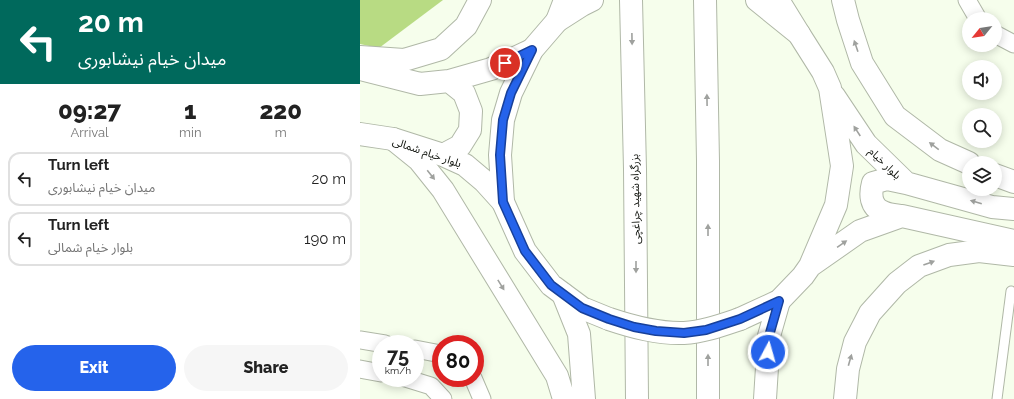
<!DOCTYPE html>
<meta charset="utf-8">
<style>
:root{--surface:#fff;--page:#f6f6f6;--text:#222;--muted:#767676;--line:#e0e0e0;--accent:#2563eb}
body{margin:0;font-family:Raleway,"Noto Sans Arabic",sans-serif;background:var(--page);color:var(--text);height:100vh;display:flex;flex-direction:column;font-size:15px;white-space:nowrap}
*{box-sizing:border-box;margin:0}
p{font-size:13px;color:var(--muted)}
.icon{flex:none;width:22px;height:22px;fill:none;stroke:currentColor;stroke-width:2;stroke-linecap:round;stroke-linejoin:round}
.map{position:relative;flex:1;overflow:hidden}
.drawer{display:flex;flex-direction:column;background:var(--surface);width:360px}
.drawer>*{flex:none}
.guide{background:#00695c;color:#fff;overflow:hidden}
.needle{width:26px;rotate:240deg}
.fabs{position:absolute;left:602px;top:12px;display:grid;gap:8px}
.fabs a{display:grid;place-items:center;width:40px;height:40px;border-radius:50%;background:var(--surface);box-shadow:0 2px 10px #0003;font-size:20px}
.speed{position:absolute;left:12px;top:335px;display:flex;gap:8px;font-size:20px;font-weight:700;text-align:center}
.speed>*{display:grid;place-content:center;width:52px;height:52px;border-radius:50%;background:var(--surface);box-shadow:0 2px 10px #0003;line-height:1}
.speed small{font-size:10px;font-weight:400}
.speed .limit{border:6px solid #d22;background:#fff;color:#111}
.pin{position:absolute;display:grid;place-items:center;width:34px;height:34px;color:#fff;margin:-17px;border:2px solid #fff;border-radius:50%;box-shadow:0 1px 4px #0007}
.me{position:absolute;width:44px;margin:-22px;rotate:6deg;stroke-linejoin:round;filter:drop-shadow(0 0 3px #0008)}
.turn{display:flex;align-items:center;gap:14px;height:84px;padding:0 12px;font-size:18px}
.turn .icon{width:52px;height:52px;stroke-width:2.5}
.turn b{display:block;font-size:28px;line-height:34px}
.eta{display:flex;justify-content:space-evenly;align-items:center;height:68px;text-align:center}
.eta b{font-size:24px;font-weight:800;line-height:28px}
.cta{display:flex;gap:8px;margin-top:auto;padding:8px 12px}
.cta a{flex:1;height:46px;border-radius:24px;background:var(--accent);color:#fff;font-size:16px;font-weight:800;line-height:46px;text-align:center}
.cta a+a{background:var(--page);color:var(--text)}
ul{padding:0;list-style:none}
li{display:flex;align-items:center;gap:12px;height:54px;margin:0 8px 6px;padding:0 4px;border:2px solid var(--line);border-radius:12px}
li div{flex:1}
li b{display:block;font-size:15px}
li em{font-style:normal}
main{display:flex;flex:1;min-height:0}
.map>svg:first-child{display:block}
</style>
<main>
<section class="drawer">
<div class="guide">
<div class="turn"><svg class="icon" aria-label="left" viewBox="0 0 24 24"><path d="M17 20v-9H6M10 6l-5 5 5 5"/></svg><div><b>20 m</b>میدان خیام نیشابوری</div></div>
</div>
<div class="eta">
<div><b>09:27</b><p>Arrival</p></div>
<div><b>1</b><p>min</p></div>
<div><b>220</b><p>m</p></div>
</div>
<ul>
<li><svg class="icon" aria-label="left" viewBox="0 0 24 24"><path d="M17 20v-9H6M10 6l-5 5 5 5"/></svg><div><b>Turn left</b><p>میدان خیام نیشابوری</p></div><em>20 m</em></li>
<li><svg class="icon" aria-label="left" viewBox="0 0 24 24"><path d="M17 20v-9H6M10 6l-5 5 5 5"/></svg><div><b>Turn left</b><p>بلوار خیام شمالی</p></div><em>190 m</em></li>
</ul>
<div class="cta"><a>Exit</a><a>Share</a></div>
</section>
<div class="map">
<svg width="654" height="399" viewBox="0 0 654 399">
<rect width="100%" height="100%" fill="#f6feec"/>
<path fill="#b8db83" d="M0 0H83L19 48 0 44Z"/>
<g fill="none" stroke-linecap="round" stroke-linejoin="round">
<g stroke="#b0b8a7" stroke-width="11">
<path id="lane" d="M637 399 651 291"/>
</g>
<g stroke="#b0b8a7" stroke-width="19">
<path id="street" d="M607 0 618 19
M635 34 654 44
M0 340 25 344
M55 349 81 354
M0 369 21 373
M45 378 71 386 83 399
M113 378 122 399"/>
</g>
<g stroke="#b0b8a7" stroke-width="24">
<path id="secondary" d="M0 69 60 84 89 81 131 69 172 50
M0 134 33 139 83 155 105 165 124 181 143 202
M83 155 100 146 110 130 111 111 104 93 89 81"/>
</g>
<g stroke="#b0b8a7" stroke-width="24">
<path id="primary" d="M232 0 222 5 197 21 172 50 151 93 143 120 140 155 143 202 165 251 191 285 222 308 249 319
M474 96 506 144 546 183 632 207 654 209
M542 216C536 215 529 215 523 212 510 207 510 194 513 183L527 179 546 183
M450 266 500 231 542 216 654 241
M380 319 419 301 443 276 450 266 476 205 482 166 470 88 463 72 439 34 397 0"/>
</g>
<g stroke="#b0b8a7" stroke-width="24">
<path id="highway" d="M271 0 275 169 277 399
M345 0 348 161V399
M418 0 439 34
M483 0 488 20 502 63 535 116 580 150 609 163
M197 21 205 0
M0 57 44 60 81 49 106 26 120 0
M33 139 59 160 83 190 197 376 204 399
M635 175 654 182
M203 294 219 334 224 399
M405 399 409 336 419 301
M485 399 488 369 495 342 510 313 537 283 559 266 589 255 619 251 654 255"/>
</g>
<use href="#lane" stroke="#fff" stroke-width="9"/>
<use href="#street" stroke="#fff" stroke-width="17"/>
<use href="#secondary" stroke="#fff" stroke-width="22"/>
<use href="#primary" stroke="#fff" stroke-width="22"/>
<use href="#highway" stroke="#fff" stroke-width="22"/>
<g stroke="#b0b8a7" stroke-width="24" stroke-linecap="butt">
<path id="primary-bridge" d="M249 319C273 327 298 334 324 333 343 332 362 325 380 319"/>
</g>
<use href="#primary-bridge" stroke="#fff" stroke-width="22"/>
</g>
<defs><path id="oneway-solid" d="M-6-.8H1V-3.2L6.5 0L1 3.2V.8H-6Z"/></defs>
<g fill="#9fa19e">
<use href="#oneway-solid" transform="translate(272 39) rotate(89)"/>
<use href="#oneway-solid" transform="translate(496 46) rotate(-109)"/>
<use href="#oneway-solid" transform="translate(347 100) rotate(-91)"/>
<use href="#oneway-solid" transform="translate(497 131) rotate(-123)"/>
<use href="#oneway-solid" transform="translate(574 146) rotate(-143)"/>
<use href="#oneway-solid" transform="translate(71 175) rotate(51)"/>
<use href="#oneway-solid" transform="translate(616 202) rotate(-164)"/>
<use href="#oneway-solid" transform="translate(348 230) rotate(-90)"/>
<use href="#oneway-solid" transform="translate(482 244) rotate(-35)"/>
<use href="#oneway-solid" transform="translate(569 263) rotate(-20)"/>
<use href="#oneway-solid" transform="translate(276 267) rotate(90)"/>
<use href="#oneway-solid" transform="translate(141 285) rotate(58)"/>
<use href="#oneway-solid" transform="translate(348 360) rotate(-90)"/>
<use href="#oneway-solid" transform="translate(490 360) rotate(-74)"/>
</g>
<g fill="none" stroke-linecap="round" stroke-linejoin="round">
<g stroke="#184099" stroke-width="10">
<path id="route" d="M145 63 172 50 151 93 143 120 140 155 143 202 165 251 191 285 222 308 249 319 274 327 296 331 324 333 346 330 380 319 419 301 409 336 408 352"/>
</g>
<use href="#route" stroke="#2563eb" stroke-width="7"/>
</g>
<g text-anchor="middle" stroke-width="3" stroke-linejoin="round" paint-order="stroke">
<g font-size="11" fill="#10130d" stroke="#fff">
<text transform="translate(67 152) rotate(19)" y="4">بلوار خیام شمالی</text>
<text transform="translate(525 163) rotate(44)" y="4">بلوار خیام</text>
<text transform="translate(275 199) rotate(-91)" y="4">بزرگراه شهید چراغچی</text>
</g>
</g>
</svg>
<div class="fabs">
<a><svg class="needle" viewBox="-14 -14 28 28"><path d="M0-13l5 13h-10z" fill="#e53935"/><path d="M0 13l5-13h-10z" fill="#767676"/></svg></a>
<a><svg class="icon" aria-label="sound" viewBox="0 0 24 24"><path d="M4 9h4l5-4v14l-5-4H4zM17 9q2 3 0 6"/></svg></a>
<a><svg class="icon" aria-label="search" viewBox="0 0 24 24"><circle cx="10" cy="10" r="6"/><path d="M15 15l6 6"/></svg></a>
<a><svg class="icon" aria-label="layers" viewBox="0 0 24 24"><path d="M12 4l9 5-9 5-9-5zM3 14l9 5 9-5"/></svg></a>
</div>
<div class="speed"><div>75<small>km/h</small></div><div class="limit">80</div></div>
<div class="pin" style="left:145px;top:63px;background:#d93025"><svg class="icon" aria-label="arrive" viewBox="0 0 24 24"><path d="M6 21V4h12l-3 4 3 4H6"/></svg></div>
<svg class="me" style="left:408px;top:352px" viewBox="-20 -20 40 40"><circle r="17" fill="#2563eb" stroke="#fff" stroke-width="3"/><path d="M0-11L8 9 0 5-8 9z" fill="#fff"/></svg>
</div>
</main>
